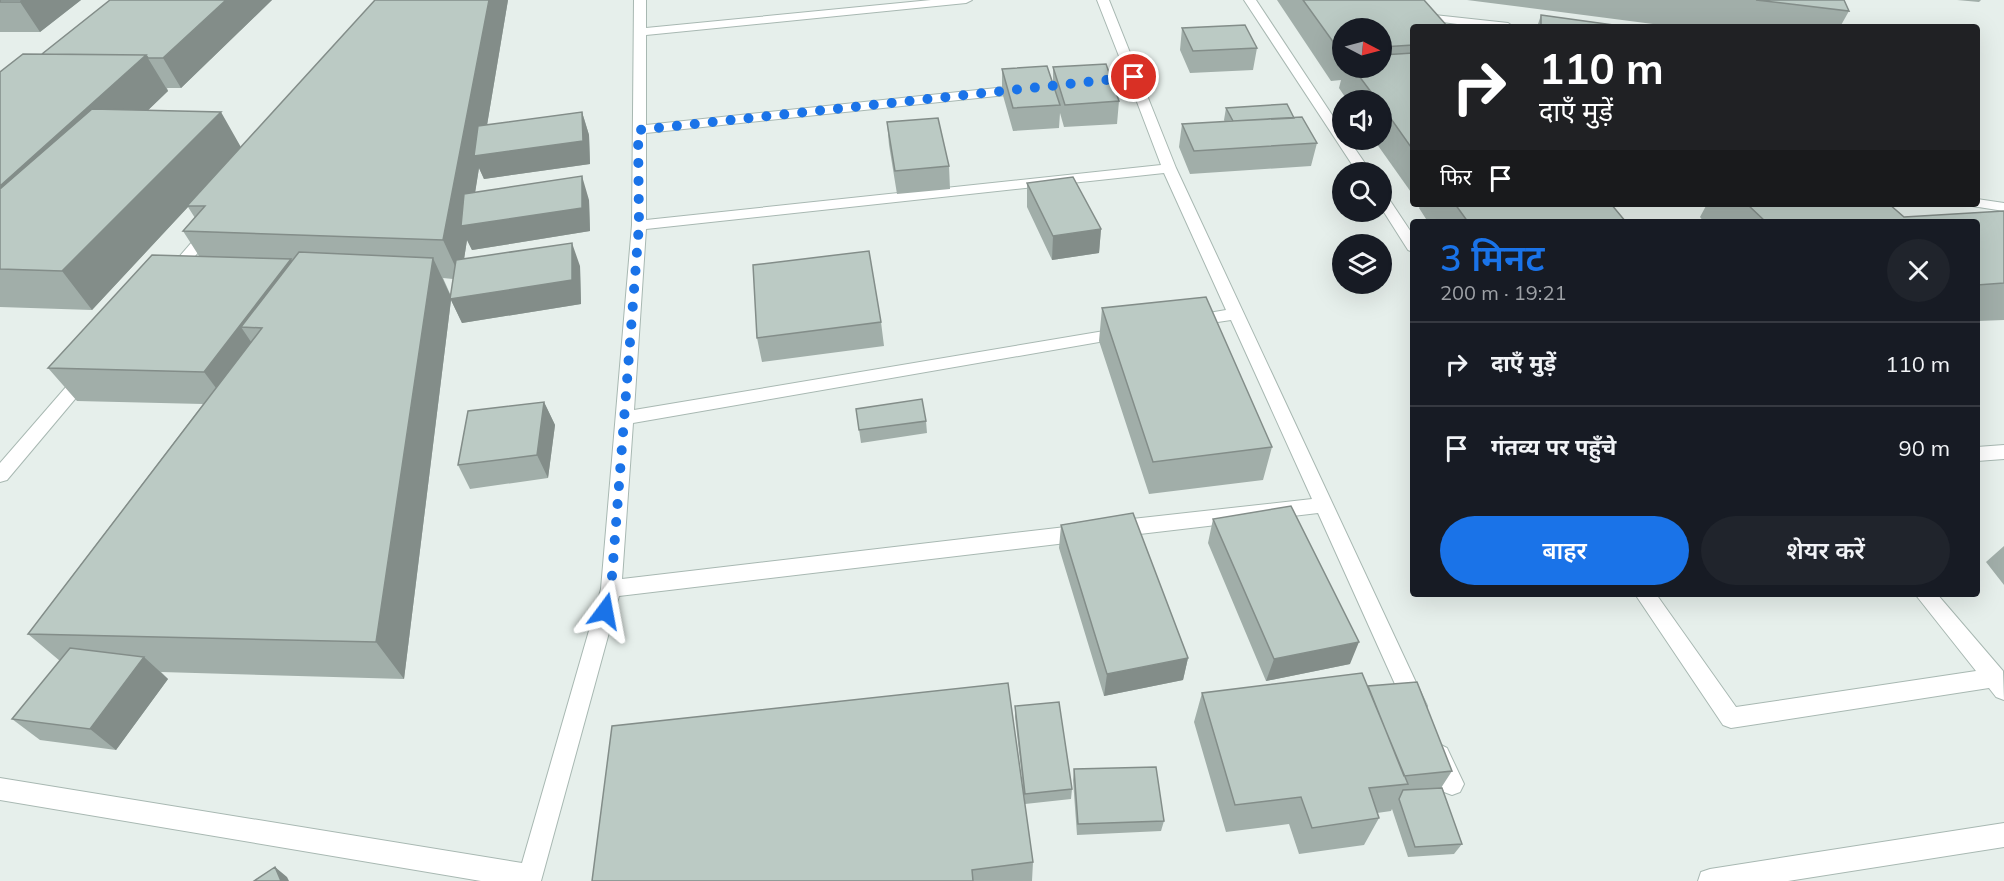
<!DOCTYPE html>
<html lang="hi">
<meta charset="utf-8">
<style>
:root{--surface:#171b24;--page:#20242c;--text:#f1f3f6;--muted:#9ea1a6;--line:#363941;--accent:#1a73e8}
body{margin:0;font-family:Mulish,"Noto Sans Devanagari",sans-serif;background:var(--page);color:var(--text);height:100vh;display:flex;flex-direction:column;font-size:22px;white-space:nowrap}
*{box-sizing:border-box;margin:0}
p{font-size:20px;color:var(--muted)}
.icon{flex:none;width:33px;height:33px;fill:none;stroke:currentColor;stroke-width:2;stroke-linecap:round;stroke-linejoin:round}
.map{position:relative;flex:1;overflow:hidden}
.side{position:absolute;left:1410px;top:219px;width:570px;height:378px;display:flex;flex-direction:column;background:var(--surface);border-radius:6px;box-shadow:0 6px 24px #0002}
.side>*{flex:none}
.banner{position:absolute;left:1410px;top:24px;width:570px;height:183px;border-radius:6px;box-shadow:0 6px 24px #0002;background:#202124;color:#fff;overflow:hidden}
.needle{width:39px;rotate:96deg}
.buttons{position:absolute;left:1332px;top:18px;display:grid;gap:12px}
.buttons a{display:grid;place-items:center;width:60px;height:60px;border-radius:50%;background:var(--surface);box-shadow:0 6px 24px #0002;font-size:30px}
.pin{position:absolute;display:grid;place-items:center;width:51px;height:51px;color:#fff;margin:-26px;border:3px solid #fff;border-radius:50%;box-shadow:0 2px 6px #0007}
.me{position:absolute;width:66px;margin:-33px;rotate:13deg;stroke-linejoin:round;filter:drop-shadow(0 0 4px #0008)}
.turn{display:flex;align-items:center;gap:21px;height:126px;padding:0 30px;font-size:27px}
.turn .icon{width:78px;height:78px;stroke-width:2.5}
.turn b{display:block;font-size:42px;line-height:51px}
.then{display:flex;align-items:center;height:57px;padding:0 30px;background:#0003;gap:12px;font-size:22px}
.round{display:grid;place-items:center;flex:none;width:63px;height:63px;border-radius:32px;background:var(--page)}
.headline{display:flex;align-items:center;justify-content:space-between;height:102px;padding:0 30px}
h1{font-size:36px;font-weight:600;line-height:45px;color:var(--accent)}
.primary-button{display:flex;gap:12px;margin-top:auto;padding:12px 30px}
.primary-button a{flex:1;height:69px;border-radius:36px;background:var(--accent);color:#fff;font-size:24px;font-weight:600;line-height:69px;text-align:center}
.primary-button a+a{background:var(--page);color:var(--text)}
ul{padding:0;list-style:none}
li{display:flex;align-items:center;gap:18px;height:84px;padding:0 30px;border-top:2px solid var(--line)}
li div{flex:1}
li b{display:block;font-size:22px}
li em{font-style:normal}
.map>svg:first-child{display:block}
</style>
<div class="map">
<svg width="2004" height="881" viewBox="0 0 2004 881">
<rect width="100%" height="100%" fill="#e6efeb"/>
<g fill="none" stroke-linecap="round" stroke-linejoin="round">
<g stroke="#a8b8b2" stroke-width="2">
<path id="minor" d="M634 0H646V28L931 0H972L966 3 646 35V125L1024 85 1030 89 1024 93 646 133V220L1161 165 1129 81 1088 86 1082 82 1088 78 1126 74 1097 0H1109L1176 168 1427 706 1424 713 1416 716 1408 713 1318 513 1114 537 1107 534 1104 529 1107 524 1114 521 1312 499 1231 320 1191 326 1185 325 1183 321 1185 317 1191 316 1226 310 1164 173 646 229 634 410 1122 328 1128 329 1130 333 1128 337 1122 338 633 423 622 579 1083 525 1090 528 1093 533 1090 538 1083 541 619 596 541 881H481L0 800V778L522 863 601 589 632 225Z
M1244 0H1256L1342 130V140H1349L1371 172H1357Z
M1425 14 1508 23 1514 27H1479L1421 19V15Z
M1382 195 1387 196 1413 235V252L1408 250 1382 209Z
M1977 199 2004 203V211L1972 206 1971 204H1977Z
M210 226 215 227 217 230 215 233 176 278H166L163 275 166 272 205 227Z
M85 370 91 372 94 376 91 380 7 480 0 482V463L79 372Z
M2004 445V459L1977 461V447Z
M1635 594H1656L1736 707 1976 671 1915 594H1937L2003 671 2004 700 1996 697 1989 688 1731 728 1723 725Z
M1439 744 1447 748 1464 784 1460 792 1452 795 1444 792 1428 755 1431 748Z
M2004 823V847L1788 881H1698L1701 872 1710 869Z"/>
</g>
<use href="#minor" fill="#fff" fill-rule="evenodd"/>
</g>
<path fill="#a1aea9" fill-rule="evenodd" d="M0 0H81L40 32H0Z
M110 0H272L181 88H167L168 91 148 110 241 147 508 0 487 125 582 112 589 135 590 164 484 179 479 168 475 192 589 200 590 231 472 250 467 240 464 259 580 266 581 304 462 323 451 300 404 679 161 672 168 679 116 750 40 740 12 719 60 661 28 634 203 404 77 401 48 368 199 256 183 231 195 218 188 207 92 310 0 307V72L42 54ZM443 278 453 279 451 296Z
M1277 0H1424L1413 27V195L1374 140H1382V100H1347L1339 88 1341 80 1331 81ZM1342 28H1382V68H1342Z
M1467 0H1844L1849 11 1840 27H1676Z
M1957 0H1981L1979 2Z
M1541 15 1628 27H1537Z
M1182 28 1257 48 1253 70 1190 73 1180 50Z
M1053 67 1119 101 1117 124 1064 127 1060 113 1059 128 1013 131 1002 92V69L1053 82Z
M1226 108 1294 118 1317 143 1311 166 1190 174 1179 147 1182 124 1225 122 1224 120Z
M887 122 949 166 950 189 897 194 889 145Z
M1027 183 1101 229 1099 253 1052 260 1027 207Z
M1421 204H1611L1626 222H1428L1419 208Z
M1707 204H1889L1904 217 2004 211V320L1977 321V222H1704L1700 217Z
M1102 308 1272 447 1263 480 1149 494 1099 341Z
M881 322 884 346 762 362 757 338Z
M544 402 555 425 548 478 470 489 458 465Z
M856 409 926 421 927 433 861 443Z
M1213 519 1350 664 1266 681 1208 543Z
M1061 525 1188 658 1183 680 1104 696 1059 548Z
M2004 546V585L1986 562Z
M1368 686 1452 771 1441 788 1462 844 1454 854 1408 857 1392 809 1391 811 1377 813 1379 818 1364 845 1299 854 1289 824 1226 832 1194 722 1202 693Z
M1015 706 1072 789 1071 799 1025 804 1015 717Z
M1074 769 1164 821 1161 831 1077 835 1073 780Z
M1033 862 1032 881H592Z"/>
<path fill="#838d89" d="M23 0H81L40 32 20 2Z
M226 0H272L181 88 163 58Z
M489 0H508L482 155 582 112 589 135 590 164 484 179 479 168 470 225 582 176 589 200 590 231 472 250 467 240 461 279 443 240Z
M146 55 168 91 0 253V186Z
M221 112 242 149 92 310 62 271Z
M1101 229 1099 253 1052 260 1053 236Z
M572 243 580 266 581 304 462 323 451 300 404 679 376 642 433 258 451 297Z
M291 259 311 291 262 328 241 327 262 358 228 404 204 372Z
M544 402 555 425 548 478 537 455Z
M1359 642 1350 664 1266 681 1274 659Z
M144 657 168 679 116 750 90 729Z
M1188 658 1183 680 1104 696 1107 674Z
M275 867 287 877 289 881H281Z"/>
<path fill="#bbcac4" stroke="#838d89" stroke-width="1.5" d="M0 0H23L20 2H0Z
M110 0H226L163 58H148L146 55 42 54Z
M375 0H489L443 240 183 231 205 206H187Z
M1303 0H1424L1448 27H1413V45L1382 47V28H1342V50H1339Z
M1756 0H1844L1849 11Z
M1541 15 1628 27H1541Z
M1245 25 1257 48 1193 51 1182 28Z
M1413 53V150L1382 106V100H1377L1353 68H1382V55Z
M23 54 146 55 0 186V72Z
M1106 64 1119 101 1065 105 1053 67Z
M1047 66 1060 105 1013 108 1002 69Z
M1287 104 1294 118 1233 121 1226 108Z
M92 109 221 112 62 271 0 269V189Z
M582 112 583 141 474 156 478 126Z
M1302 117 1317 143 1194 151 1182 124Z
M938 118 949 166 895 171 887 122Z
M582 176V208L461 226 464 194Z
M1073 177 1101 229 1053 236 1027 183Z
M1455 204H1611L1626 222H1468Z
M1747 204H1889L1904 217 2004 211V283L1977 285V222H1766Z
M572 243V280L450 299 456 260Z
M869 251 881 322 757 338 753 265Z
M299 252 433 258 376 642 28 634 262 328 241 327Z
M152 255 291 259 204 372 48 368Z
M1206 297 1272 447 1153 462 1102 308Z
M922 399 926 421 859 430 856 409Z
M544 402 537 455 458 465 468 411Z
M1291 506 1359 642 1274 659 1213 519Z
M1133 513 1188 658 1107 674 1061 525Z
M70 648 144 657 90 729 12 719Z
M1362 673 1408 784 1369 788 1379 818 1312 828 1301 797 1235 805 1202 693Z
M1417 682 1452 771 1404 776 1368 686Z
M1008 683 1033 862 972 870 973 881H592L612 726Z
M1059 702 1072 789 1025 794 1015 706Z
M1156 767 1164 821 1078 824 1074 769Z
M1442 788 1462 844 1415 847 1399 799 1403 790Z
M275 867 281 881H254Z"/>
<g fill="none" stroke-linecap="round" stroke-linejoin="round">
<path stroke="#1a73e8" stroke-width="10" stroke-dasharray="0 18" d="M605 611 611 589 639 225 638 130 1134 77"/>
</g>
</svg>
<div class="buttons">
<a><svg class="needle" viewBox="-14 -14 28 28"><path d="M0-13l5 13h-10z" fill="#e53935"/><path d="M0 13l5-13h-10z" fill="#9ea1a6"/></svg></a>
<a><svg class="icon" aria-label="sound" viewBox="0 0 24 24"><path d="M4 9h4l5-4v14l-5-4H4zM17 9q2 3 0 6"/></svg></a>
<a><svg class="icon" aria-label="search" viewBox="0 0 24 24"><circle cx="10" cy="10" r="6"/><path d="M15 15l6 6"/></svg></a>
<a><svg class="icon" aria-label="layers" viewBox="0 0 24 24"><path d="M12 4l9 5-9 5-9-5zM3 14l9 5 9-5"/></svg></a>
</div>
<div class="pin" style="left:1134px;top:77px;background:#d93025"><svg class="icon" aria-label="arrive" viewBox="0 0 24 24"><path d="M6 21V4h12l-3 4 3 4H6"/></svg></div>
<svg class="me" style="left:605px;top:611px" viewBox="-20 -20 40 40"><path d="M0-17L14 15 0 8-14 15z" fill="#1a73e8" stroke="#fff" stroke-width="4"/></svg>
<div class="banner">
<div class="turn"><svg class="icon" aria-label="right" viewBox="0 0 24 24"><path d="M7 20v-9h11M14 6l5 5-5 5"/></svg><div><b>110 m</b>दाएँ मुड़ें</div></div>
<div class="then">फिर<svg class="icon" aria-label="arrive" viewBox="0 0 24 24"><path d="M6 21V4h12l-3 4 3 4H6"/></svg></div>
</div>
<section class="side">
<div class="headline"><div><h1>3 मिनट</h1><p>200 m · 19:21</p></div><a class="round"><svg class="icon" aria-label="close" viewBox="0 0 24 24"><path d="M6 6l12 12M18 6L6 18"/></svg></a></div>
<ul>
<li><svg class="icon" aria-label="right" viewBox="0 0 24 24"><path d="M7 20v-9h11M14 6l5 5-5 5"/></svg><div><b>दाएँ मुड़ें</b></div><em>110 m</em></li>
<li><svg class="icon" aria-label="arrive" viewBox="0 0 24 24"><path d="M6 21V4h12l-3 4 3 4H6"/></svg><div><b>गंतव्य पर पहुँचे</b></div><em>90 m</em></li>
</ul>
<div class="primary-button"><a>बाहर</a><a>शेयर करें</a></div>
</section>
</div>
